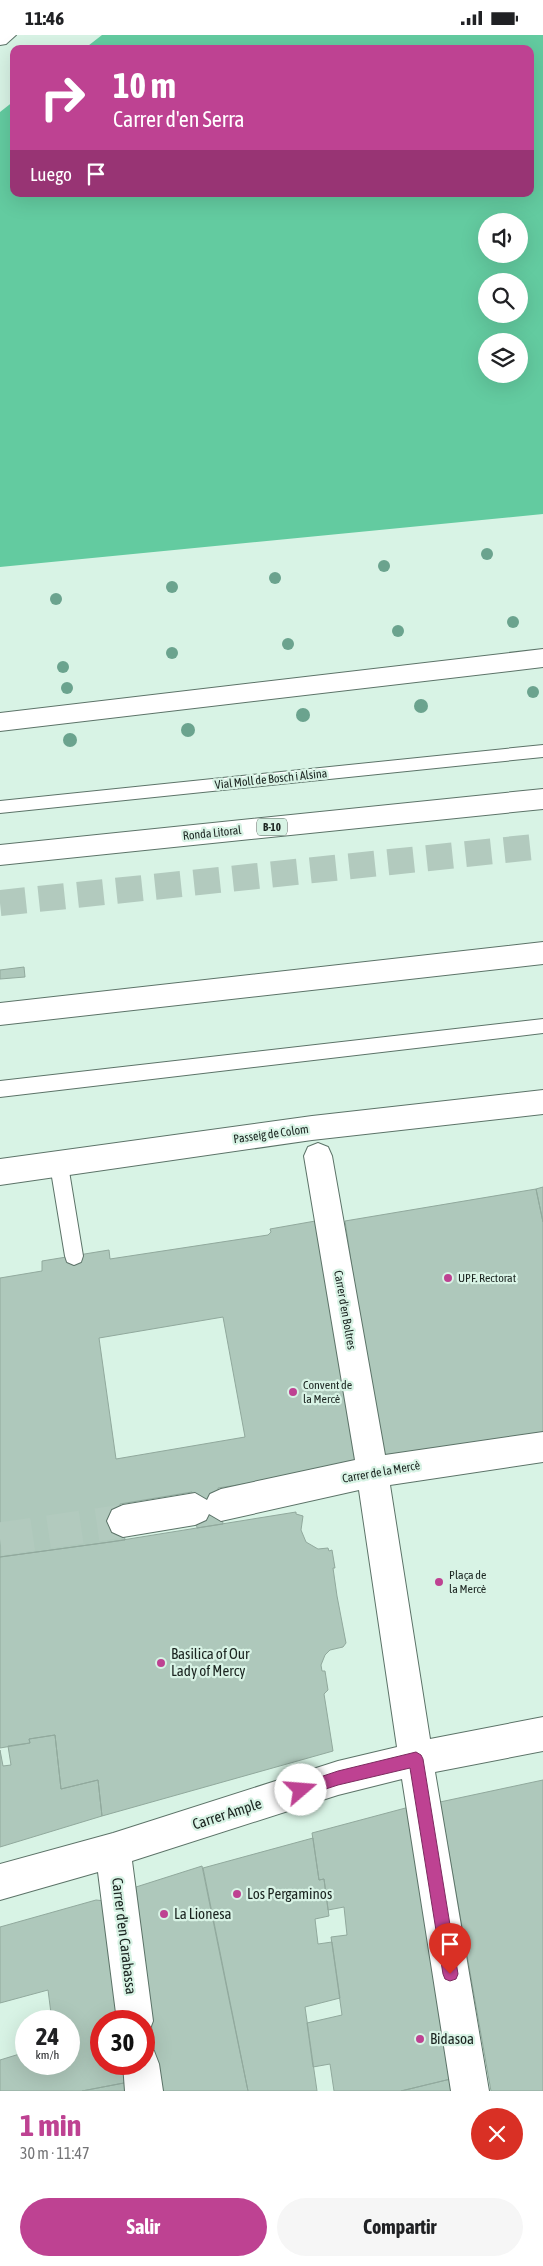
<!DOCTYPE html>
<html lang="es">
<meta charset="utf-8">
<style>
:root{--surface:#fff;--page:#f6f6f6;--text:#202124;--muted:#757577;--accent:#be4292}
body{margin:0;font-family:"Asap Condensed",sans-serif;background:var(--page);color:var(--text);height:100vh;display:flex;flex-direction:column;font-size:19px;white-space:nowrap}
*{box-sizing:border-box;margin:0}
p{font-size:16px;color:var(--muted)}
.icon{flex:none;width:28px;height:28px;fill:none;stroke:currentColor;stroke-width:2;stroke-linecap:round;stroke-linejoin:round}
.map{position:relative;height:2056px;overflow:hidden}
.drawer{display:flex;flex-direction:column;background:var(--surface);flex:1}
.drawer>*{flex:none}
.guide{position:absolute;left:10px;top:10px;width:524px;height:152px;border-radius:10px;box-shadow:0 5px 20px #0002;background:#be4292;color:#fff;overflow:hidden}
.tools{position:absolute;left:478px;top:178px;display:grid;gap:10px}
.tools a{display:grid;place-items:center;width:50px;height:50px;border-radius:50%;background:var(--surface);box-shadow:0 5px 20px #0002;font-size:25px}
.speed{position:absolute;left:15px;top:1975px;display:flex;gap:10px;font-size:25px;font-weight:700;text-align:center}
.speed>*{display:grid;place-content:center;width:65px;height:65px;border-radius:50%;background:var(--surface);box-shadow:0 5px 20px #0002;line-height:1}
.speed small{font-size:12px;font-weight:400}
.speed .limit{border:8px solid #d22;background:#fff;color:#111}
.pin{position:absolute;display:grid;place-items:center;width:42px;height:42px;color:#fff;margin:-51px -21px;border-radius:50% 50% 50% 0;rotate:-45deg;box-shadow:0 0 5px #0007}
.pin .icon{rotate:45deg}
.me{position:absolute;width:55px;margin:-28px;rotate:72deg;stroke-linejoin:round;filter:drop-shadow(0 0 4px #0008)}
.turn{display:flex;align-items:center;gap:18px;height:105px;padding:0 20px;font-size:22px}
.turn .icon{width:65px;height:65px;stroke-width:2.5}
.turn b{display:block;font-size:35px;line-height:42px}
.then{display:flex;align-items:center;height:48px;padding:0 20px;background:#0003;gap:10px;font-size:19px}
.round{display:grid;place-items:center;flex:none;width:52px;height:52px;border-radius:26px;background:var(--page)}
.head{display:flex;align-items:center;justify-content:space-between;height:85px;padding:0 20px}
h1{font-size:30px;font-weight:700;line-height:38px;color:var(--accent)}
.cta{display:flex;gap:10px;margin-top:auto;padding:10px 20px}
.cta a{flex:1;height:58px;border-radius:30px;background:var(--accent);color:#fff;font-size:20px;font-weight:700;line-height:58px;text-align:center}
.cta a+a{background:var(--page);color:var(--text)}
.status{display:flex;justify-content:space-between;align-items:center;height:35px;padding:0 25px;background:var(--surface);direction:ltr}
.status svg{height:14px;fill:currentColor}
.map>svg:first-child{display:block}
</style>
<div class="status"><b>11:46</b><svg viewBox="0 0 49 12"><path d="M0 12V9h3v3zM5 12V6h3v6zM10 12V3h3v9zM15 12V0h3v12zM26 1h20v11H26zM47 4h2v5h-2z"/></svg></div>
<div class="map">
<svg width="543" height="2056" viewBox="0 0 543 2056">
<rect width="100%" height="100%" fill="#d8f3e5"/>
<path fill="#63cba0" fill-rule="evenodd" d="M102 0H543V479L0 532V77L14 66V159H530V14H84ZM486 186H519V219H486ZM486 246H519V279H486ZM486 306H519V339H486Z"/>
<path fill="#aec8bb" stroke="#91a99d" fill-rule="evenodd" d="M24 932 25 942 0 944V935Z
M543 1152V1187L536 1154Z
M536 1154 543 1187V1398L381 1426 345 1186Z
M321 1185 360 1431 218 1453 223 1489 197 1493 192 1457 120 1469 125 1505 0 1522V1243L42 1236V1226L109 1215 110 1224 268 1200 271 1197 270 1194ZM223 1282 245 1402 116 1424 99 1303Z
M296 1477V1479L303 1481 301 1495 306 1507 318 1514 328 1513 329 1516 332 1515 335 1533H333L337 1561 346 1608 343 1612 330 1615 325 1620 321 1630 322 1636H325L328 1655 324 1659 333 1716 102 1781 98 1745 61 1754 55 1700 29 1704 30 1708 0 1713V1522L110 1507Z
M55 1700 61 1754 98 1745 102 1781 0 1812V1715L3 1731 11 1730 8 1711 30 1708 29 1704Z
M543 1745V2056H491L440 1767Z
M413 1771 463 2041 401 2056H334L330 2029 313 2032 307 1988 342 1980 331 1902 347 1900 344 1872 328 1875 324 1844 319 1845 312 1798Z
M313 1803 319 1845 324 1844 329 1881 315 1884 318 1909 332 1907 340 1963 305 1972 317 2056H248L203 1833Z
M202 1831 230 1969 248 2056H159L136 1852Z
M96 1865 106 1866 109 1875 122 1986H101V2029H127L129 2047 82 2056H0V2025L26 2017V2029H69V1986H52L48 1955 0 1968V1892Z
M463 2041 465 2056H401Z
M129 2047 130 2056H82Z"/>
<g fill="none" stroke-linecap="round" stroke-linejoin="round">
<path stroke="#b2cabe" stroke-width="33" stroke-dasharray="33 16" stroke-linecap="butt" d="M0 1504 123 1486"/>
<path stroke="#b2cabe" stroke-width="26" stroke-dasharray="26 13" stroke-linecap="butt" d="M0 868 543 811"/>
<g stroke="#5c7368" stroke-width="2">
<path id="lane" d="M543 710V722L0 778V766Z
M543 984V998L0 1062V1046Z
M59 1122 65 1124 68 1130 83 1221 81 1227 74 1230 67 1227 65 1221 50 1130 53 1124Z"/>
</g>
<g stroke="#5c7368" stroke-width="2">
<path id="street" d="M543 614V632L0 696V678Z
M318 1108 328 1112 332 1121 385 1420 543 1397V1427L390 1450 430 1704 543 1682V1716L435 1737 489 2056H451L402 1744 338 1760 132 1826 153 1986 148 1999 144 2001V1986H117L98 1837 0 1865V1829L113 1798 338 1726 397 1712 359 1455 221 1486 209 1479 206 1485 195 1490 123 1502 112 1497 107 1486 112 1475 123 1470 195 1458 207 1465 210 1459 221 1454 355 1425 304 1121 308 1112Z
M144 2012 154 2016 159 2029 163 2056H125L123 2029H144Z"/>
</g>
<g stroke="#5c7368" stroke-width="2">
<path id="secondary" d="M0 0H16L6 9 0 10Z
M543 907V929L0 990V968Z
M543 1055V1079L312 1105 0 1150V1124L312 1081Z"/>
</g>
<g stroke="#5c7368" stroke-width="2">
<path id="highway" d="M543 754V774L0 830V810Z"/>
</g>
<use href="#lane" fill="#fff" fill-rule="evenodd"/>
<use href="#street" fill="#fff" fill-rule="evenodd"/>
<use href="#secondary" fill="#fff" fill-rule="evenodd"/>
<use href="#highway" fill="#fff" fill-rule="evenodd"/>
</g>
<g fill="#6ba38e">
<circle cx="487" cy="519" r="6"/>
<circle cx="384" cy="531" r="6"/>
<circle cx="275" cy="543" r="6"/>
<circle cx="172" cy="552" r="6"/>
<circle cx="56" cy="564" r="6"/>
<circle cx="513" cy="587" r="6"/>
<circle cx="398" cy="596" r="6"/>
<circle cx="288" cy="609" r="6"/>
<circle cx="172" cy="618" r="6"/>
<circle cx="63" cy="632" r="6"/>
<circle cx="67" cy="653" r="6"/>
<circle cx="533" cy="657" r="6"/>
<circle cx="421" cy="671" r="7"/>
<circle cx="303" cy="680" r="7"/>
<circle cx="188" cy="695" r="7"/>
<circle cx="70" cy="705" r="7"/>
</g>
<path fill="#be4292" stroke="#7c2b5f" d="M416 1717 421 1720 423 1724 458 1939 456 1944 450 1946 445 1944 443 1939 410 1733 338 1750 301 1762 296 1760 294 1755 296 1750 338 1736Z"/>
<g fill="#be4292" stroke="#d8f3e5" stroke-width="2">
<circle cx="448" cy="1243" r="5"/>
<circle cx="293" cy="1357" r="5"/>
<circle cx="439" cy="1547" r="5"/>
<circle cx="161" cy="1628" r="5"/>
<circle cx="237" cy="1859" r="5"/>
<circle cx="164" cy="1879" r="5"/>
<circle cx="420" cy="2004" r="5"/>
</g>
<g text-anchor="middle" stroke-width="4.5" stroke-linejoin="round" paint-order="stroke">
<rect fill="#d8f3e5" stroke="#54625b" stroke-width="1" x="257" y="783.5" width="30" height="17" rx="4"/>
<g font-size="11" font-weight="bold" fill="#1b2420">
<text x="272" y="796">B-10</text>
</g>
<g font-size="12" fill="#1b2420" stroke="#d8f3e5">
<text transform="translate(271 744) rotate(-6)" y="4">Vial Moll de Bosch i Alsina</text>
<text transform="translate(212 798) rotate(-6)" y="4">Ronda Litoral</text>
<text transform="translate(271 1099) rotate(-8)" y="4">Passeig de Colom</text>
<text transform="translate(345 1275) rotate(80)" y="4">Carrer d'en Boltres</text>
<text transform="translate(381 1437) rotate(-10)" y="4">Carrer de la Mercè</text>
</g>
<g font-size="12" fill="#1b2420" stroke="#d8f3e5" text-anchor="start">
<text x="458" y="1247">UPF. Rectorat</text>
<text x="303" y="1354">Convent de<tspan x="303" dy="14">la Mercè</tspan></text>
<text x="449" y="1544">Plaça de<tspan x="449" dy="14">la Mercè</tspan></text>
</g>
<g font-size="15" fill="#1b2420" stroke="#d8f3e5" text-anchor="start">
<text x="171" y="1624">Basilica of Our<tspan x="171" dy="17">Lady of Mercy</tspan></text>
<text x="247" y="1864">Los Pergaminos</text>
<text x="174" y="1884">La Lionesa</text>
<text x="430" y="2009">Bidasoa</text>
</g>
<g font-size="15" fill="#1b2420" stroke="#d8f3e5">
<text transform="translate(227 1779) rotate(-18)" y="5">Carrer Ample</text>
<text transform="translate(124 1901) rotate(83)" y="5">Carrer d'en Carabassa</text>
</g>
</g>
</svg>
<div class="tools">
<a><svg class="icon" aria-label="sound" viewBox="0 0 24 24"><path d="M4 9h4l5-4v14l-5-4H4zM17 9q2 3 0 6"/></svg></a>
<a><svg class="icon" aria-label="search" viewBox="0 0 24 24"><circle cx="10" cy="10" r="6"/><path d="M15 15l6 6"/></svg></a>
<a><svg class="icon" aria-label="layers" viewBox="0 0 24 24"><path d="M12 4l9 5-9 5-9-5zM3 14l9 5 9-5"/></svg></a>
</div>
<div class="speed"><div>24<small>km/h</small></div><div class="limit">30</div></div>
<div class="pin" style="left:450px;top:1939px;background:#d93025"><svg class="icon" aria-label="arrive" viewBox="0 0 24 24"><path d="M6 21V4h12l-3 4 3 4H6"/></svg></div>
<svg class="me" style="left:301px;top:1755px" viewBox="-20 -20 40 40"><circle r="19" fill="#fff"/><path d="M0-13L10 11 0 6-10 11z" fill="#be4292"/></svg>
<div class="guide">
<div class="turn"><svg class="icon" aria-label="right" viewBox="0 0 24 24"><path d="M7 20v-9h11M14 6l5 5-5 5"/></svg><div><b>10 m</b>Carrer d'en Serra</div></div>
<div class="then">Luego<svg class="icon" aria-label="arrive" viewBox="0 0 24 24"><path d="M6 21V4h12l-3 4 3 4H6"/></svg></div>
</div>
</div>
<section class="drawer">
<div class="head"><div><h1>1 min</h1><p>30 m · 11:47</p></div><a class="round" style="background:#d93025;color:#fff"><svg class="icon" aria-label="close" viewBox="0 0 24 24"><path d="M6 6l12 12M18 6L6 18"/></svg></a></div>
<div class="cta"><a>Salir</a><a>Compartir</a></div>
</section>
